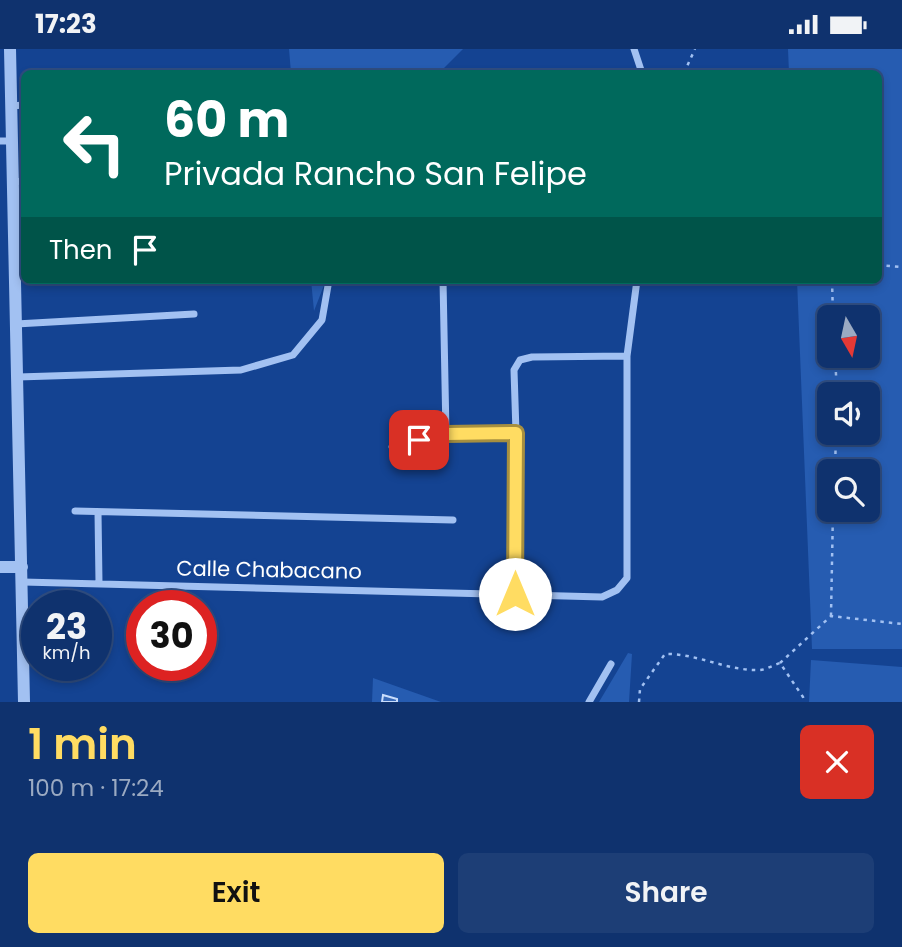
<!DOCTYPE html>
<meta charset="utf-8">
<style>
:root{--surface:#0f326e;--page:#1d3e76;--text:#f1f3f6;--muted:#9baac2;--line:#2f4d81;--accent:#ffdc62}
body{margin:0;font-family:Poppins,sans-serif;background:var(--page);color:var(--text);height:100vh;display:flex;flex-direction:column;font-size:26px;white-space:nowrap}
*{box-sizing:border-box;margin:0}
p{font-size:23px;color:var(--muted)}
.icon{flex:none;width:38px;height:38px;fill:none;stroke:currentColor;stroke-width:2;stroke-linecap:round;stroke-linejoin:round}
.map{position:relative;height:653px;overflow:hidden}
.drawer{display:flex;flex-direction:column;background:var(--surface);flex:1}
.drawer>*{flex:none}
.guide{position:absolute;left:21px;top:21px;width:861px;height:214px;border-radius:10px;box-shadow:0 4px 10px #0003,0 0 0 2px var(--line);background:#00695c;color:#fff;overflow:hidden}
.needle{width:46px;rotate:171deg}
.fabs{position:absolute;left:817px;top:256px;display:grid;gap:14px}
.fabs a{display:grid;place-items:center;width:63px;height:63px;border-radius:10px;background:var(--surface);box-shadow:0 4px 10px #0003,0 0 0 2px var(--line);font-size:35px}
.speed{position:absolute;left:21px;top:541px;display:flex;gap:14px;font-size:35px;font-weight:700;text-align:center}
.speed>*{display:grid;place-content:center;width:91px;height:91px;border-radius:50%;background:var(--surface);box-shadow:0 4px 10px #0003,0 0 0 2px var(--line);line-height:1}
.speed small{font-size:18px;font-weight:400}
.speed .limit{border:10px solid #d22;background:#fff;color:#111}
.pin{position:absolute;display:grid;place-items:center;width:60px;height:60px;color:#fff;margin:-30px;border-radius:14px;box-shadow:0 4px 10px #0006}
.me{position:absolute;width:77px;margin:-38px;rotate:0deg;stroke-linejoin:round;filter:drop-shadow(0 0 5px #0008)}
.turn{display:flex;align-items:center;gap:24px;height:147px;padding:0 28px;font-size:32px}
.turn .icon{width:91px;height:91px;stroke-width:2.5}
.turn b{display:block;font-size:49px;line-height:60px}
.then{display:flex;align-items:center;height:66px;padding:0 28px;background:#0003;gap:14px;font-size:26px}
.round{display:grid;place-items:center;flex:none;width:74px;height:74px;border-radius:10px;background:var(--page)}
.headline{display:flex;align-items:center;justify-content:space-between;height:119px;padding:0 28px}
h1{font-size:42px;font-weight:600;line-height:52px;color:var(--accent)}
.cta{display:flex;gap:14px;margin-top:auto;padding:14px 28px}
.cta a{flex:1;height:80px;border-radius:10px;background:var(--accent);color:#111;font-size:28px;font-weight:600;line-height:80px;text-align:center}
.cta a+a{background:var(--page);color:var(--text)}
.status{display:flex;justify-content:space-between;align-items:center;height:49px;padding:0 35px;background:var(--surface);direction:ltr}
.status svg{height:19px;fill:currentColor}
.map>svg:first-child{display:block}
</style>
<div class="status"><b>17:23</b><svg viewBox="0 0 49 12"><path d="M0 12V9h3v3zM5 12V6h3v6zM10 12V3h3v9zM15 12V0h3v12zM26 1h20v11H26zM47 4h2v5h-2z"/></svg></div>
<div class="map">
<svg width="902" height="653" viewBox="0 0 902 653">
<rect width="100%" height="100%" fill="#144392"/>
<path fill="#265cb1" fill-rule="evenodd" d="M289 0H463L439 24H291Z
M788 0H902V600H812L797 231H878V24H789ZM830 268H868V306H830ZM830 345H868V383H830ZM830 422H868V460H830Z
M311 231H326L314 262Z
M628 604 632 605 629 653H599Z
M811 611 902 618V653H809Z
M373 629 441 653H372Z"/>
<path fill="#386ab9" stroke="#c9ddfc" stroke-width="2" d="M383 646 397 650V653H382Z"/>
<g fill="none" stroke-linecap="round" stroke-linejoin="round">
<path stroke="#a2c1f2" stroke-width="2.5" stroke-dasharray="3.5 5" stroke-linecap="butt" d="M684 24 695 0
M878 216 902 218
M832 231 833 268
M835 306 837 345
M835 422 836 383
M831 567 833 460
M780 614 831 567 902 575
M639 653 640 640 665 605C696 604 727 622 759 621 766 621 773 616 780 614L803 648 804 653"/>
<path stroke="#a2c1f2" stroke-width="7" d="M634 0 642 24
M11 57 24 56
M0 92H12
M13 133 24 132
M443 231 446 385
M16 275 194 265
M18 328 241 321 293 306 322 271 329 231
M392 398 446 385 516 384
M75 462 453 471
M98 463 99 534
M23 533 602 548 617 541 627 529V307L637 231
M515 545 516 384 514 321 520 311 532 308 627 307
M589 653 611 615"/>
<path stroke="#a2c1f2" stroke-width="12" d="M10 0 24 653
M0 518H22"/>
</g>
<g fill="none" stroke-linecap="round" stroke-linejoin="round">
<g stroke="#a68f40" stroke-width="18">
<path id="route" d="M419 391 446 385 516 384 515 545"/>
</g>
<use href="#route" stroke="#ffdc62" stroke-width="12"/>
</g>
<g text-anchor="middle" stroke-width="5" stroke-linejoin="round" paint-order="stroke">
<g font-size="21" fill="#fff" stroke="#144392">
<text transform="translate(269 521) rotate(1)" y="7">Calle Chabacano</text>
</g>
</g>
</svg>
<div class="fabs">
<a><svg class="needle" viewBox="-14 -14 28 28"><path d="M0-13l5 13h-10z" fill="#e53935"/><path d="M0 13l5-13h-10z" fill="#9baac2"/></svg></a>
<a><svg class="icon" aria-label="sound" viewBox="0 0 24 24"><path d="M4 9h4l5-4v14l-5-4H4zM17 9q2 3 0 6"/></svg></a>
<a><svg class="icon" aria-label="search" viewBox="0 0 24 24"><circle cx="10" cy="10" r="6"/><path d="M15 15l6 6"/></svg></a>
</div>
<div class="speed"><div>23<small>km/h</small></div><div class="limit">30</div></div>
<div class="pin" style="left:419px;top:391px;background:#d93025"><svg class="icon" aria-label="arrive" viewBox="0 0 24 24"><path d="M6 21V4h12l-3 4 3 4H6"/></svg></div>
<svg class="me" style="left:515px;top:545px" viewBox="-20 -20 40 40"><circle r="19" fill="#fff"/><path d="M0-13L10 11 0 6-10 11z" fill="#ffdc62"/></svg>
<div class="guide">
<div class="turn"><svg class="icon" aria-label="left" viewBox="0 0 24 24"><path d="M17 20v-9H6M10 6l-5 5 5 5"/></svg><div><b>60 m</b>Privada Rancho San Felipe</div></div>
<div class="then">Then<svg class="icon" aria-label="arrive" viewBox="0 0 24 24"><path d="M6 21V4h12l-3 4 3 4H6"/></svg></div>
</div>
</div>
<section class="drawer">
<div class="headline"><div><h1>1 min</h1><p>100 m · 17:24</p></div><a class="round" style="background:#d93025;color:#fff"><svg class="icon" aria-label="close" viewBox="0 0 24 24"><path d="M6 6l12 12M18 6L6 18"/></svg></a></div>
<div class="cta"><a>Exit</a><a>Share</a></div>
</section>
